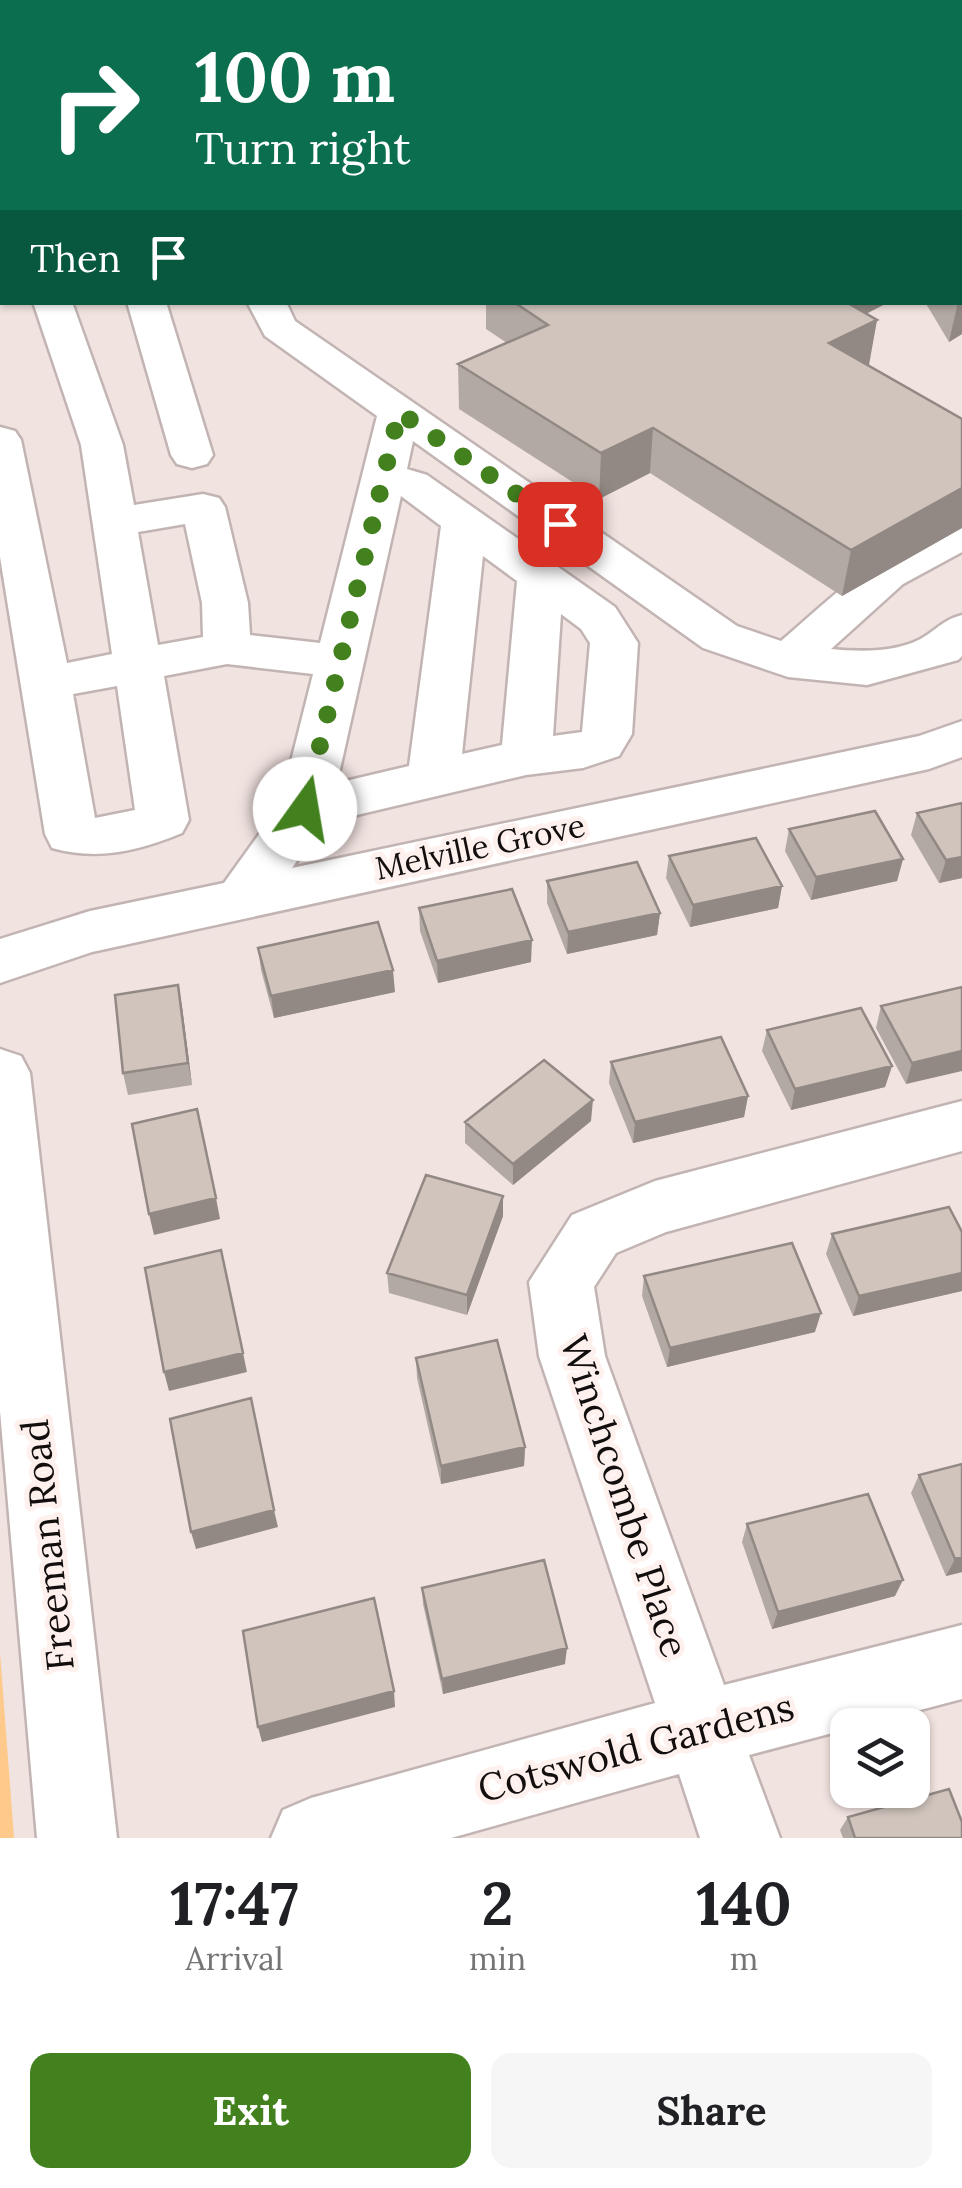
<!DOCTYPE html>
<style>
:root{--surface:#fff;--page:#f6f6f6;--text:#202124;--muted:#757577;--accent:#43801e}
body{margin:0;font-family:Lora,serif;background:var(--page);color:var(--text);height:100vh;display:flex;flex-direction:column;font-size:38px;white-space:nowrap}
*{box-sizing:border-box;margin:0}
p{font-size:32px;color:var(--muted)}
.icon{flex:none;width:55px;height:55px;fill:none;stroke:currentColor;stroke-width:2;stroke-linecap:round;stroke-linejoin:round}
.map{position:relative;height:1838px;overflow:hidden}
.side{display:flex;flex-direction:column;background:var(--surface);flex:1}
.side>*{flex:none}
.top-card{position:absolute;left:0px;top:0px;width:962px;height:305px;box-shadow:0 2px 8px #0004;background:#0b6e4f;color:#fff;overflow:hidden}
.tools{position:absolute;left:830px;top:1708px;display:grid;gap:20px}
.tools a{display:grid;place-items:center;width:100px;height:100px;border-radius:20px;background:var(--surface);box-shadow:0 2px 8px #0004;font-size:50px}
.pin{position:absolute;display:grid;place-items:center;width:85px;height:85px;color:#fff;margin:-42px;border-radius:20px;box-shadow:0 5px 15px #0006}
.me{position:absolute;width:110px;margin:-55px;rotate:13deg;stroke-linejoin:round;filter:drop-shadow(0 0 8px #0008)}
.turn{display:flex;align-items:center;gap:35px;height:210px;padding:0 30px;font-size:45px}
.turn .icon{width:130px;height:130px;stroke-width:2.5}
.turn b{display:block;font-size:70px;line-height:85px}
.then{display:flex;align-items:center;height:95px;padding:0 30px;background:#0003;gap:20px;font-size:38px}
.eta{display:flex;justify-content:space-evenly;align-items:center;height:170px;text-align:center}
.eta b{font-size:60px;font-weight:800;line-height:70px}
.cta{display:flex;gap:20px;margin-top:auto;padding:20px 30px}
.cta a{flex:1;height:115px;border-radius:20px;background:var(--accent);color:#fff;font-size:40px;font-weight:800;line-height:115px;text-align:center}
.cta a+a{background:var(--page);color:var(--text)}
.map>svg:first-child{display:block}
</style>
<div class="map">
<svg width="962" height="1838" viewBox="0 0 962 1838">
<rect width="100%" height="100%" fill="#f1e3e0"/>
<path fill="#fdca8b" d="M0 1652 14 1838H0Z"/>
<g fill="none" stroke-linecap="round" stroke-linejoin="round">
<g stroke="#c2b4b2" stroke-width="5">
<path id="minor" d="M0 185 2 186V210L0 209Z
M33 302H72L123 445 134 505 203 494 219 498 225 507 248 603 250 635 320 643 377 416 265 336 247 302H286L295 321 737 626 781 641C835 595 890 538 962 520V552L903 584 831 649C861 652 901 653 927 635 940 626 946 619 962 615V656L958 660 867 685 788 677 703 648 413 441 407 469 427 475 615 607 638 643 632 734 619 756 583 768 526 775 323 823 292 868 919 736 962 721V757L929 769 92 952 0 983V939L90 911 224 883 280 805 313 674 227 664 164 676 189 820 182 833C138 851 99 861 52 848L45 834 0 557V427L15 431 21 440 67 663 112 654 81 445ZM401 496 441 526 409 766 337 783ZM185 524 202 603 203 637 158 645 138 532ZM483 556 517 581 502 745 462 754ZM561 614 581 629 590 643 582 732 553 736ZM117 686 135 810 95 818 73 694Z
M127 302H166L213 455 207 464 192 468 177 464 171 455Z
M0 1049 21 1056 30 1073 117 1838H37L0 1411Z
M962 1101V1151L666 1232 616 1253 594 1287 605 1356 724 1685 962 1625V1699L863 1725H848V1729L749 1755 780 1838H700L679 1774 451 1838H271L283 1810 311 1798 655 1703 539 1356 529 1282 572 1215 655 1181Z"/>
</g>
<use href="#minor" fill="#fff" fill-rule="evenodd"/>
</g>
<path fill="#b3a9a3" d="M334 0H962V334L949 342 925 302H960V2H334Z
M0 8 2 10V96L0 95Z
M486 302H889L866 314 877 320 868 365 962 419V528L842 596 650 473 599 499 459 409 458 364 507 343 486 329Z
M962 803V878L939 883 911 835 917 813Z
M789 829 903 859 897 881 811 900 785 851Z
M669 856 782 886 778 908 690 927 666 878Z
M547 881 660 913 657 935 567 954 547 903Z
M419 908 531 962 438 983 420 931Z
M258 948 395 992 274 1018 261 970Z
M178 985 182 1007 192 1085 128 1095 123 1073Z
M962 987 906 1084 876 1028 881 1006Z
M767 1030 892 1066 885 1087 791 1110 762 1051Z
M611 1062 748 1096 744 1117 633 1143 609 1083Z
M591 1121 513 1185 465 1143V1122Z
M503 1196V1216L467 1315 389 1293 387 1273Z
M962 1232V1291L853 1316 826 1254 832 1234Z
M644 1276 815 1332 667 1367 642 1296Z
M416 1358 525 1447 524 1466 441 1484 417 1378Z
M962 1464V1572L946 1576 911 1493 919 1475Z
M747 1524 895 1596 772 1629 742 1542Z
M422 1588 565 1664 443 1694 423 1604Z
M848 1817 962 1838H843L840 1830Z"/>
<path fill="#928984" d="M571 0H611V2H563Z
M962 296V334L949 342 958 302H960V297Z
M826 302H889L820 337Z
M877 320 869 365 822 388 829 343Z
M653 428 650 473 599 499 601 453Z
M962 488V528L842 596 851 550Z
M962 857V878L939 883 946 860Z
M903 859 897 881 811 900 816 877Z
M782 886 778 908 690 927 693 905Z
M660 913 657 935 567 954 568 932Z
M532 940 531 962 438 983 437 961Z
M393 970 395 992 274 1018 271 996Z
M178 985 182 1007 192 1085 188 1063Z
M962 1051V1071L906 1084 912 1063Z
M892 1066 885 1087 791 1110 795 1089Z
M748 1096 744 1117 633 1143 635 1122Z
M593 1100 591 1121 513 1185V1164Z
M503 1196V1216L467 1315V1295Z
M216 1198 220 1219 154 1235 149 1214Z
M962 1273V1291L853 1316 859 1296Z
M821 1313 815 1332 667 1367 670 1348Z
M243 1353 247 1372 169 1391 164 1372Z
M525 1447 524 1466 441 1484V1466Z
M274 1510 278 1527 196 1549 191 1532Z
M962 1557V1572L946 1576 955 1559Z
M903 1580 895 1596 772 1629 778 1612Z
M567 1648 565 1664 443 1694 442 1679Z
M394 1691 395 1707 262 1742 258 1727Z"/>
<path fill="#d0c4bd" stroke="#928984" stroke-width="2.5" d="M383 0H555L548 2H388Z
M603 0H962V296L960 297V2H596Z
M0 8 2 10V61L0 59Z
M514 302H846L877 320 829 343 962 419V488L851 550 653 428 601 453 458 364 548 325Z
M962 803V857L946 860 917 813Z
M875 811 903 859 816 877 789 829Z
M756 838 782 886 693 905 669 856Z
M637 862 660 913 568 932 547 881Z
M512 889 532 940 437 961 419 908Z
M378 922 393 970 271 996 258 948Z
M178 985 188 1063 123 1073 115 995Z
M962 987V1051L912 1063 881 1006Z
M861 1008 892 1066 795 1089 767 1030Z
M721 1037 748 1096 635 1122 611 1062Z
M544 1060 593 1100 513 1164 465 1122Z
M197 1109 216 1198 149 1214 132 1124Z
M426 1175 503 1196 467 1295 387 1273Z
M949 1207 962 1232V1273L859 1296 832 1234Z
M792 1243 821 1313 670 1348 644 1276Z
M221 1250 243 1353 164 1372 145 1268Z
M497 1340 525 1447 441 1466 416 1358Z
M251 1398 274 1510 191 1532 170 1419Z
M962 1464V1557L955 1559 919 1475Z
M868 1494 903 1580 778 1612 747 1524Z
M544 1560 567 1648 442 1679 422 1588Z
M374 1598 394 1691 258 1727 243 1631Z
M949 1789 962 1822V1838H855L848 1817Z"/>
<g fill="none" stroke-linecap="round" stroke-linejoin="round">
<path stroke="#43801e" stroke-width="18" stroke-dasharray="0 32.4" d="M305 809 399 412 560 524"/>
</g>
<g text-anchor="middle" stroke-width="10" stroke-linejoin="round" paint-order="stroke">
<g font-size="32" fill="#130e0e" stroke="#fef0ed">
<text transform="translate(480 847) rotate(-12)" y="11">Melville Grove</text>
</g>
<g font-size="38" fill="#130e0e" stroke="#fef0ed">
<text transform="translate(624 1496) rotate(72)" y="13">Winchcombe Place</text>
<text transform="translate(48 1545) rotate(-96)" y="13">Freeman Road</text>
<text transform="translate(636 1748) rotate(-15)" y="13">Cotswold Gardens</text>
</g>
</g>
</svg>
<div class="tools">
<a><svg class="icon" aria-label="layers" viewBox="0 0 24 24"><path d="M12 4l9 5-9 5-9-5zM3 14l9 5 9-5"/></svg></a>
</div>
<div class="pin" style="left:560px;top:524px;background:#d93025"><svg class="icon" aria-label="arrive" viewBox="0 0 24 24"><path d="M6 21V4h12l-3 4 3 4H6"/></svg></div>
<svg class="me" style="left:305px;top:809px" viewBox="-20 -20 40 40"><circle r="19" fill="#fff"/><path d="M0-13L10 11 0 6-10 11z" fill="#43801e"/></svg>
<div class="top-card">
<div class="turn"><svg class="icon" aria-label="right" viewBox="0 0 24 24"><path d="M7 20v-9h11M14 6l5 5-5 5"/></svg><div><b>100 m</b>Turn right</div></div>
<div class="then">Then<svg class="icon" aria-label="arrive" viewBox="0 0 24 24"><path d="M6 21V4h12l-3 4 3 4H6"/></svg></div>
</div>
</div>
<section class="side">
<div class="eta">
<div><b>17:47</b><p>Arrival</p></div>
<div><b>2</b><p>min</p></div>
<div><b>140</b><p>m</p></div>
</div>
<div class="cta"><a>Exit</a><a>Share</a></div>
</section>
